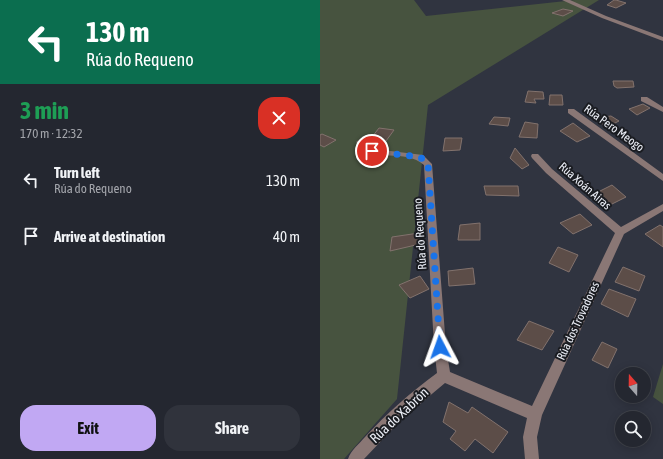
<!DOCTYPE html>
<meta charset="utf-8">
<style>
:root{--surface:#242730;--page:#30333c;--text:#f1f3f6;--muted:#a3a5ab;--line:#41444c;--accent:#c1a8f3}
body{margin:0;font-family:"Asap Condensed",sans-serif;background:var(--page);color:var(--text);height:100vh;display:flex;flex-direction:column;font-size:15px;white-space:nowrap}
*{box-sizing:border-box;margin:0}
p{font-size:13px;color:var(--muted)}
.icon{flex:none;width:22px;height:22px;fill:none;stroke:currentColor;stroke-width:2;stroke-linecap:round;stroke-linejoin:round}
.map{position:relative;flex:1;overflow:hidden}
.details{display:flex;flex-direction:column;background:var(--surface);width:320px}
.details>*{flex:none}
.hud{background:#0b6e4f;color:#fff;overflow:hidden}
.needle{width:26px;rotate:340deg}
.fabs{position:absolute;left:295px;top:367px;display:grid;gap:8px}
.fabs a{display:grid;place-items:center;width:36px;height:36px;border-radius:50%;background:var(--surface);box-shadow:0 2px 10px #0003,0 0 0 1px var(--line);font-size:20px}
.pin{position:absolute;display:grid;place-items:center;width:34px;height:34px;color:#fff;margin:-17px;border:2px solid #fff;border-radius:50%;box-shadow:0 1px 4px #0007}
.me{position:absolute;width:44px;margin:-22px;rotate:356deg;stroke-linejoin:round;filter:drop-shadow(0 0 3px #0008)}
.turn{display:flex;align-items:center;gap:14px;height:84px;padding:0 20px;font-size:18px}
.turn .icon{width:52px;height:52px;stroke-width:2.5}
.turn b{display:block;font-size:28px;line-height:34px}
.round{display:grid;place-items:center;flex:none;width:42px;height:42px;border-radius:16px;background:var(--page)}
.summary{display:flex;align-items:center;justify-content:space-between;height:68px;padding:0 20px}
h1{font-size:24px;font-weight:700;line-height:30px;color:#1e9e55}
.cta{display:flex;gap:8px;margin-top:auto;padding:8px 20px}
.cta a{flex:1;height:46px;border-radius:16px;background:var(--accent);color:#111;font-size:16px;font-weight:700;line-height:46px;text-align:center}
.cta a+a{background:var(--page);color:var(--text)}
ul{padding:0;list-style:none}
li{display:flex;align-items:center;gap:12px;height:56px;padding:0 20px}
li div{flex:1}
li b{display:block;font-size:15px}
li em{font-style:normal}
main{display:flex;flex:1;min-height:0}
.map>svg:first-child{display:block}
</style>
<main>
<section class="details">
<div class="hud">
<div class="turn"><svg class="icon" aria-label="left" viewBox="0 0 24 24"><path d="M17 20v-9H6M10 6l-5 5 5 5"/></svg><div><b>130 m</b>Rúa do Requeno</div></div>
</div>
<div class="summary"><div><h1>3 min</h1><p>170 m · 12:32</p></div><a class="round" style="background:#d93025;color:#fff"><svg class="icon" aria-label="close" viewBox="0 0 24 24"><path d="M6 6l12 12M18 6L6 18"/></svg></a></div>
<ul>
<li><svg class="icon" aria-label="left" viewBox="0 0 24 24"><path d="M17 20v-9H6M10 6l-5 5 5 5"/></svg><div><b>Turn left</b><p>Rúa do Requeno</p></div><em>130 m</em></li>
<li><svg class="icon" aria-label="arrive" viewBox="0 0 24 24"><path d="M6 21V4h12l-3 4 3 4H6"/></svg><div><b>Arrive at destination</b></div><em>40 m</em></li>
</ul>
<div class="cta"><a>Exit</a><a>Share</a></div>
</section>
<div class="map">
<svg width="343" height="459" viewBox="0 0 343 459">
<rect width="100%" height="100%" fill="#303440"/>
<path fill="#47533f" d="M0 0H94L106 16 255 0H279L108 105 77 399 24 459H0Z
M343 364V404L333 397Z"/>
<path fill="#5c4d48" stroke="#82726d" d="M294 0H296L306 3 296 8 287 5Z
M243 9 253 11 243 16 232 13Z
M293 81H313L314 87 297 88 294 86Z
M208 91 223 92 224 99H214L216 103 205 102Z
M230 95H242L243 105H229Z
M323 104 330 108 317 115 309 109Z
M291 116 299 121 287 127 273 118Z
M174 117 190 118 188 126 169 124Z
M205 122 218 124 217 138 199 137Z
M253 123 270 136 257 142 240 131Z
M59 128 74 130 66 141 52 137Z
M2 134 16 140 4 147 0 145V135Z
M125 138H142L140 150 123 151Z
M195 148 209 165 202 169 190 158Z
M292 185 306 197 288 206 274 194Z
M164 186H198L199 196 166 195Z
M260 214 272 225 253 234 240 223Z
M160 223V240H138L140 225Z
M340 225 343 227V247L325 234Z
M99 233 100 244 70 251 72 237Z
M238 247 258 255 249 272 229 263Z
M303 267 325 276 319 291 295 282Z
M153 268 155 284 129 286 128 271Z
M100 276 109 289 90 298 79 285Z
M289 289 316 299 308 317 281 304Z
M209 321 234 331 222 350 197 340Z
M282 342 297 349 288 368 272 360Z
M129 402 148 413 152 407 188 432 173 453 155 439 145 451 130 439 136 431 123 422Z"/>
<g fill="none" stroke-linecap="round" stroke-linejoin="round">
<path fill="#8a7775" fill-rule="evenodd" d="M242 0H250L286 16 343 37V41L282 18Z
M321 97H327L343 107V112L321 101Z
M248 109H254L343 174V181L248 113Z
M40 139 54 149 103 155 112 164 126 347 130 372 212 406 295 233 226 173 212 158 211 156 212 154H218L232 169 301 227 343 204V211L304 234 222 415 217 437 219 459H205L203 437 207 418 125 383 82 419 44 459H28C31 450 39 444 45 437 67 413 91 392 117 373L114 347 104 165C85 148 54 164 36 142Z"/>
</g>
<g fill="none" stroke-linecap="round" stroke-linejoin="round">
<path stroke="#1a73e8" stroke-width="7" stroke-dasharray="0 12.6" d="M52 151 100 157 108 164 120 347"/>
</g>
<g text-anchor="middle" stroke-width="4" stroke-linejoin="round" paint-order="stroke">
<g font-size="12" fill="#ebeef6" stroke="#1a1c21">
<text transform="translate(294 128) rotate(36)" y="4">Rúa Pero Meogo</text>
<text transform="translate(265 186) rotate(41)" y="4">Rúa Xoán Airas</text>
<text transform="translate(100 234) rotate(-94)" y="4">Rúa do Requeno</text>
<text transform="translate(258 321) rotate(-65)" y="4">Rúa dos Trovadores</text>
</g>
<g font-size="14" fill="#ebeef6" stroke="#1a1c21">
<text transform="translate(79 415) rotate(-43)" y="5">Rúa do Xabrón</text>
</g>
</g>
</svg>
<div class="fabs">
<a><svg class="needle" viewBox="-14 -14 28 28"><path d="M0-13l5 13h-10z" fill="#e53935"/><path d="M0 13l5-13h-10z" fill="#a3a5ab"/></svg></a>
<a><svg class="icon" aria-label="search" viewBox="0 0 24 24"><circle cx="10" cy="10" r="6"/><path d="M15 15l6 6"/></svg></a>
</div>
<div class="pin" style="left:52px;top:151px;background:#d93025"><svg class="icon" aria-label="arrive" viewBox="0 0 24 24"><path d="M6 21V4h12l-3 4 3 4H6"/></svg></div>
<svg class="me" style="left:120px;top:347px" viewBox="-20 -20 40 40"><path d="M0-17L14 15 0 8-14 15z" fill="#1a73e8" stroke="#fff" stroke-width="4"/></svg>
</div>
</main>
